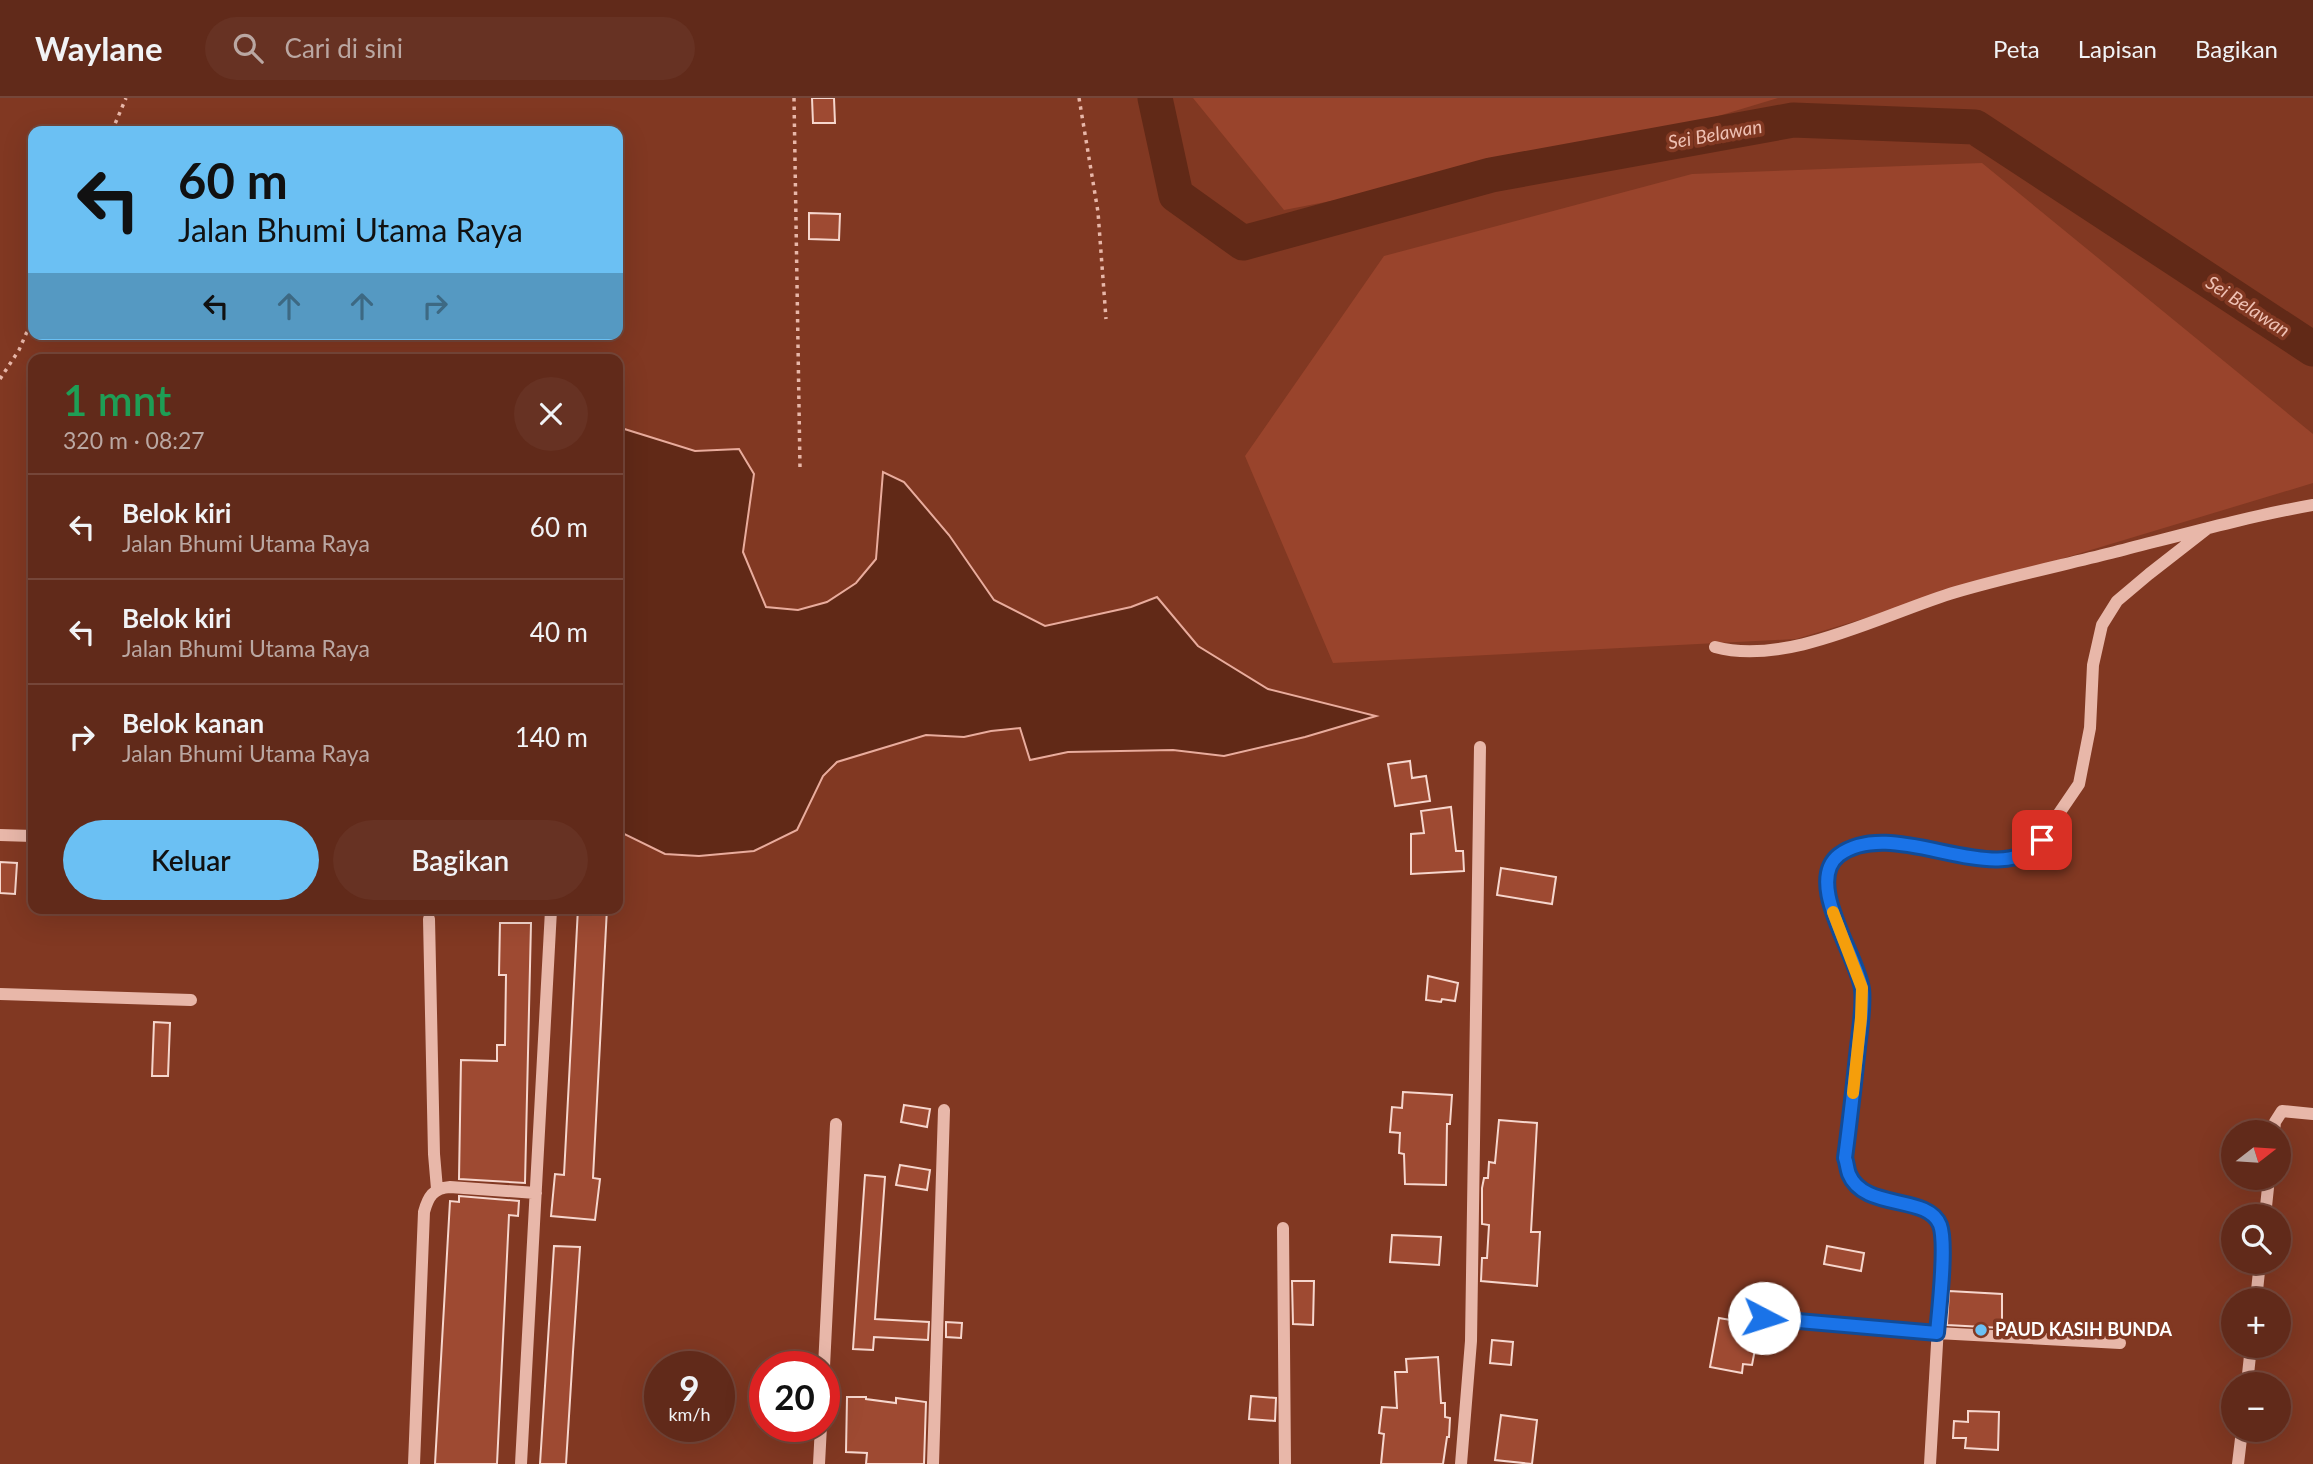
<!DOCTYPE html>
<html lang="id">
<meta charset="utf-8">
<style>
:root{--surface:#612a1a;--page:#673223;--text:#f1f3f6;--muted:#baa7a2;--line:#754639;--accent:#6bc0f3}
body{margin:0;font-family:Lato,sans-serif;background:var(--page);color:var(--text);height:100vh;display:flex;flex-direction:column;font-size:26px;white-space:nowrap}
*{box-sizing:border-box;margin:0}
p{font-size:23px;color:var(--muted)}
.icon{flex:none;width:38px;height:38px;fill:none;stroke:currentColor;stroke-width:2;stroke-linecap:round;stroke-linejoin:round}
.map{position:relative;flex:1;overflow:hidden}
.details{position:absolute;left:28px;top:256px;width:595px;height:560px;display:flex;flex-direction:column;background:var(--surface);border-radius:14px;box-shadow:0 7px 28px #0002,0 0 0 2px var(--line)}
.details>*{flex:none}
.hud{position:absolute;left:28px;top:28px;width:595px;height:214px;border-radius:14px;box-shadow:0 7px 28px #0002,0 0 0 2px var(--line);background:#6bc0f3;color:#111;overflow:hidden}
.needle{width:46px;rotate:73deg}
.buttons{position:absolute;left:2221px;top:1022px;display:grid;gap:14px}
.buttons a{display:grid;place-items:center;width:70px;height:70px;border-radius:50%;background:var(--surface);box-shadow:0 7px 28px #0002,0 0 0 2px var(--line);font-size:35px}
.speed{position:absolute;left:644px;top:1253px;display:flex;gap:14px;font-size:35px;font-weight:700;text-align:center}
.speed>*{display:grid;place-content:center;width:91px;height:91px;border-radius:50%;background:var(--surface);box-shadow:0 7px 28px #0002,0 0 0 2px var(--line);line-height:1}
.speed small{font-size:18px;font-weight:400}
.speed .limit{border:10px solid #d22;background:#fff;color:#111}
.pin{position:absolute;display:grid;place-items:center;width:60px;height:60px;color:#fff;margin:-30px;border-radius:14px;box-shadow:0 4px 10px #0006}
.me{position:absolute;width:77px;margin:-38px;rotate:95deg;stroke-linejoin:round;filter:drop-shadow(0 0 5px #0008)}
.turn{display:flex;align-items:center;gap:24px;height:147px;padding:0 35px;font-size:32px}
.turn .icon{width:91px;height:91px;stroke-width:2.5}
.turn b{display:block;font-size:49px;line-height:60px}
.lanes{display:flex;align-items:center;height:66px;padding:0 35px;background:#0003;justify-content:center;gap:35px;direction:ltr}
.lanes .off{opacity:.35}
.round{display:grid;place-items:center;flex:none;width:74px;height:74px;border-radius:37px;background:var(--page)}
.head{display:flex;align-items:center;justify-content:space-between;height:119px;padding:0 35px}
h1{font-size:42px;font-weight:600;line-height:52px;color:#1e9e55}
.primary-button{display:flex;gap:14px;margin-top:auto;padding:14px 35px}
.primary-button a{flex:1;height:80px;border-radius:42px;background:var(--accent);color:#111;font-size:28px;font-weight:600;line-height:80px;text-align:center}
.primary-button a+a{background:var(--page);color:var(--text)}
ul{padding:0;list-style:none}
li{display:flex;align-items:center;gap:21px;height:105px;padding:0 35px;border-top:2px solid var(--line)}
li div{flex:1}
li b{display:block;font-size:26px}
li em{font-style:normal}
header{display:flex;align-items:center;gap:42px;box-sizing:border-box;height:98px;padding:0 35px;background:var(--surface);border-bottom:2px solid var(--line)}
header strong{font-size:33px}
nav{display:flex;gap:38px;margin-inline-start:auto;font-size:24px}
.search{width:490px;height:63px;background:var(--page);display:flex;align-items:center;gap:18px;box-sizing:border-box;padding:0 24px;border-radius:38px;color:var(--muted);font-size:26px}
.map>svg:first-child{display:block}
</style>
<header>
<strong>Waylane</strong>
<div class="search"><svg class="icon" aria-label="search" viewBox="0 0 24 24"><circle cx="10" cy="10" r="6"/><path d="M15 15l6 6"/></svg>Cari di sini</div>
<nav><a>Peta</a><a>Lapisan</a><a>Bagikan</a></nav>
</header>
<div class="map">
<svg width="2313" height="1366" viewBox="0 0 2313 1366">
<rect width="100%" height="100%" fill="#813822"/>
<path fill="#99442c" d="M1193 0H1778L1622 47 1284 112Z
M1982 65 2313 336V385L1796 541 1333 565 1245 358 1384 158 1692 76Z"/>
<path fill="#612917" stroke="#e9ac9d" stroke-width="2" d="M618 329 695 353 739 351 754 376 743 454 766 509 798 512 827 504 856 485 876 461 883 374 904 384 949 437 994 502 1045 528 1131 509 1157 499 1198 548 1268 591 1376 618 1305 639 1224 658 1173 652 1068 654 1030 662 1020 630 991 633 964 639 926 637 837 664 823 678 797 732 754 753 699 758 665 756 618 733Z"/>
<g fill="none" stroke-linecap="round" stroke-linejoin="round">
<path stroke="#612917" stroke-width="35" d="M1155 0 1176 97 1243 145 1491 77 1793 22 1975 29 2313 251"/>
</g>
<path fill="#9e4a32" stroke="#f6d6cd" stroke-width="2" d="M812 0H834L835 25H813Z
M809 115 840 116 839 142 809 141Z
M1410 663 1412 680 1426 678 1430 703 1395 708 1388 666Z
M1451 709 1456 753H1463L1464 773 1411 776V736L1424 735 1421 713Z
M0 764 17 765 15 796 0 795Z
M1501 770 1556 779 1552 806 1497 797Z
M578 810H607L593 1080 600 1081 595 1122 551 1118 555 1076 564 1077Z
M500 825H531L525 1085 459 1081 461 962 497 963V947H505L506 877H499Z
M1428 878 1458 885 1455 903 1442 901 1441 904 1426 902Z
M154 924 170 925 168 978H152Z
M1403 994 1452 997 1450 1026H1447L1446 1087 1405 1086 1404 1056 1399 1055 1400 1035 1390 1034 1392 1009 1402 1010Z
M904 1007 930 1011 927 1029 901 1024Z
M1499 1022 1537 1025 1531 1134H1540L1537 1188 1481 1183 1482 1160H1487L1489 1127 1482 1126V1090L1484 1080H1488L1489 1064 1495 1065Z
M900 1067 930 1072 927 1092 896 1087Z
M865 1077 885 1079 875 1221 929 1224 928 1242 874 1239 873 1252 853 1251Z
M459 1098 519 1103 518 1118 509 1117 497 1366H435L450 1103 459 1104Z
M1392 1137 1441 1139 1439 1167 1390 1164Z
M554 1148 580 1149 573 1254 566 1366H540Z
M1827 1148 1864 1155 1861 1173 1824 1166Z
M1292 1183H1314L1313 1227 1293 1226Z
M1949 1193 2002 1196V1230L1947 1227Z
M1719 1220 1748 1225 1745 1239 1757 1241 1752 1267 1743 1266 1742 1275 1710 1269Z
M946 1224 962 1225 961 1240 946 1239Z
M1492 1242 1513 1244 1511 1267 1490 1265Z
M1438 1259 1441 1305H1445V1319L1450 1320 1449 1339H1447L1443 1366H1381L1384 1336 1379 1335 1382 1309 1397 1310 1395 1274H1407L1406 1261Z
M1251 1298 1276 1300 1275 1323 1249 1321Z
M847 1299H866V1301L896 1305V1300L926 1304 924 1366H866L867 1355 846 1354Z
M1968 1313 1999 1314 1998 1352 1965 1350 1966 1340H1953L1954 1323 1968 1324Z
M1501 1317 1537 1322 1532 1366 1495 1362Z"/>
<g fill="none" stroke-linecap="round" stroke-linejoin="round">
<path stroke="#e8b7a9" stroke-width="3.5" stroke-dasharray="3.5 5" stroke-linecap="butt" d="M794 0 800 370
M1079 0 1098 114 1106 221
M112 33 126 0
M0 281 19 252 33 220"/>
<path stroke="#e8b7a9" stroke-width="12" d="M1715 549C1788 569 1885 515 1956 494 2007 479 2059 468 2111 455 2178 438 2245 419 2313 407
M0 737 33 738
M429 821 434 1056 437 1091
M0 896 191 902
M2274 1034 2275 1024 2282 1013 2313 1016
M2265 1118 2269 1080
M1283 1130 1285 1366
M2256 1202 2260 1164
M1764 1220 1937 1235 2120 1245
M824 1269 836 1026
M2247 1286 2251 1248
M414 1366 424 1114C428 1099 433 1090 450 1089L536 1095
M521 1366 551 812
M819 1366 821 1328
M933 1366 944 1012
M1461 1366 1471 1243 1480 649
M1930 1366 1942 1160C1942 1149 1944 1132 1938 1123 1935 1118 1930 1116 1925 1113 1889 1096 1858 1109 1845 1060L1861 920 1862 890 1830 807 1827 776 1838 758 1853 750 1875 744 1896 745 1947 755 2006 761 2036 749 2079 686 2090 630 2093 567 2102 527 2117 503 2149 476 2208 430
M2238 1366 2242 1332"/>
</g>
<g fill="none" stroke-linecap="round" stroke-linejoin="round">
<g stroke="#114b97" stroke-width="18">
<path id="route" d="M1764 1220 1937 1235C1939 1212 1947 1146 1940 1127 1928 1096 1864 1113 1849 1076 1847 1071 1847 1065 1845 1060 1850 1023 1854 986 1858 949 1860 931 1864 909 1862 891 1857 857 1804 784 1839 757 1895 716 1999 796 2042 742"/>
</g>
<use href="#route" stroke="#1a73e8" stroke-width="12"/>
<path stroke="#f59e0b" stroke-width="12" d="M1833 814 1862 890 1861 920 1853 995"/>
</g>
<circle fill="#6bc0f3" stroke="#813822" stroke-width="2.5" cx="1981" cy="1232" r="7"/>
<g text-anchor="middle" stroke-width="7" stroke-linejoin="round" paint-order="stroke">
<g font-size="18" font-weight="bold" fill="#fff" stroke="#813822" text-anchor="start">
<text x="1995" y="1238">PAUD KASIH BUNDA</text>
</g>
<g font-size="19" font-style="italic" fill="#efc1b4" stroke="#813822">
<text transform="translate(1715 36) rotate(-10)" y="7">Sei Belawan</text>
<text transform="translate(2248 208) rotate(33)" y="7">Sei Belawan</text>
</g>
</g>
</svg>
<div class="buttons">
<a><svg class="needle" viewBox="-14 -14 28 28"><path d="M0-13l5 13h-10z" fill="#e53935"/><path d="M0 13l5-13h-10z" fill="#baa7a2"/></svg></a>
<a><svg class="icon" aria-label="search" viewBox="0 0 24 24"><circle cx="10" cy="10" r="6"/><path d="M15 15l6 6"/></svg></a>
<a>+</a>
<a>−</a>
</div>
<div class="speed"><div>9<small>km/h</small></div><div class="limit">20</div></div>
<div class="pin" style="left:2042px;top:742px;background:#d93025"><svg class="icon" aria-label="arrive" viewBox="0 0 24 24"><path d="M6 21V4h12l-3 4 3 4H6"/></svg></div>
<svg class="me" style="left:1764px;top:1220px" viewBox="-20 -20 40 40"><circle r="19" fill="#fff"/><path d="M0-13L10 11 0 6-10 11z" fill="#1a73e8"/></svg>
<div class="hud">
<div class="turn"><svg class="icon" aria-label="left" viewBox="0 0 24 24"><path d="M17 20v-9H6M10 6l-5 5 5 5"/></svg><div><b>60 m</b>Jalan Bhumi Utama Raya</div></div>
<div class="lanes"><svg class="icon" aria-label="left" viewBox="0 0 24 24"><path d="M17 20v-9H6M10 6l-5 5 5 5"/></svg><svg class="icon off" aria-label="ahead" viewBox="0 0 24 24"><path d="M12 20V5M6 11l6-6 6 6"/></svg><svg class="icon off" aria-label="ahead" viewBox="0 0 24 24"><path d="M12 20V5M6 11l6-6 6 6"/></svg><svg class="icon off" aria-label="right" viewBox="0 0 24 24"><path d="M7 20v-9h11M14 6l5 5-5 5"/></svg></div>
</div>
<section class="details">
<div class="head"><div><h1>1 mnt</h1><p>320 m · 08:27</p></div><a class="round"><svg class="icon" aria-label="close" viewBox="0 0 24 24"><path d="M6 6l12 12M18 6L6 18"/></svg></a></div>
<ul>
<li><svg class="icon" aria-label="left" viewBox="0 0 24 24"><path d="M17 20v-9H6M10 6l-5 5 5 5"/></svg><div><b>Belok kiri</b><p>Jalan Bhumi Utama Raya</p></div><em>60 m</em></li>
<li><svg class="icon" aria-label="left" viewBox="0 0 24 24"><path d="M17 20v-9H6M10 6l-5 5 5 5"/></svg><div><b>Belok kiri</b><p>Jalan Bhumi Utama Raya</p></div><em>40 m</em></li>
<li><svg class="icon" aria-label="right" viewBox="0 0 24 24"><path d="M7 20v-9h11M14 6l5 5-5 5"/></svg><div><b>Belok kanan</b><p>Jalan Bhumi Utama Raya</p></div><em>140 m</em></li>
</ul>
<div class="primary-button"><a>Keluar</a><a>Bagikan</a></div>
</section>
</div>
